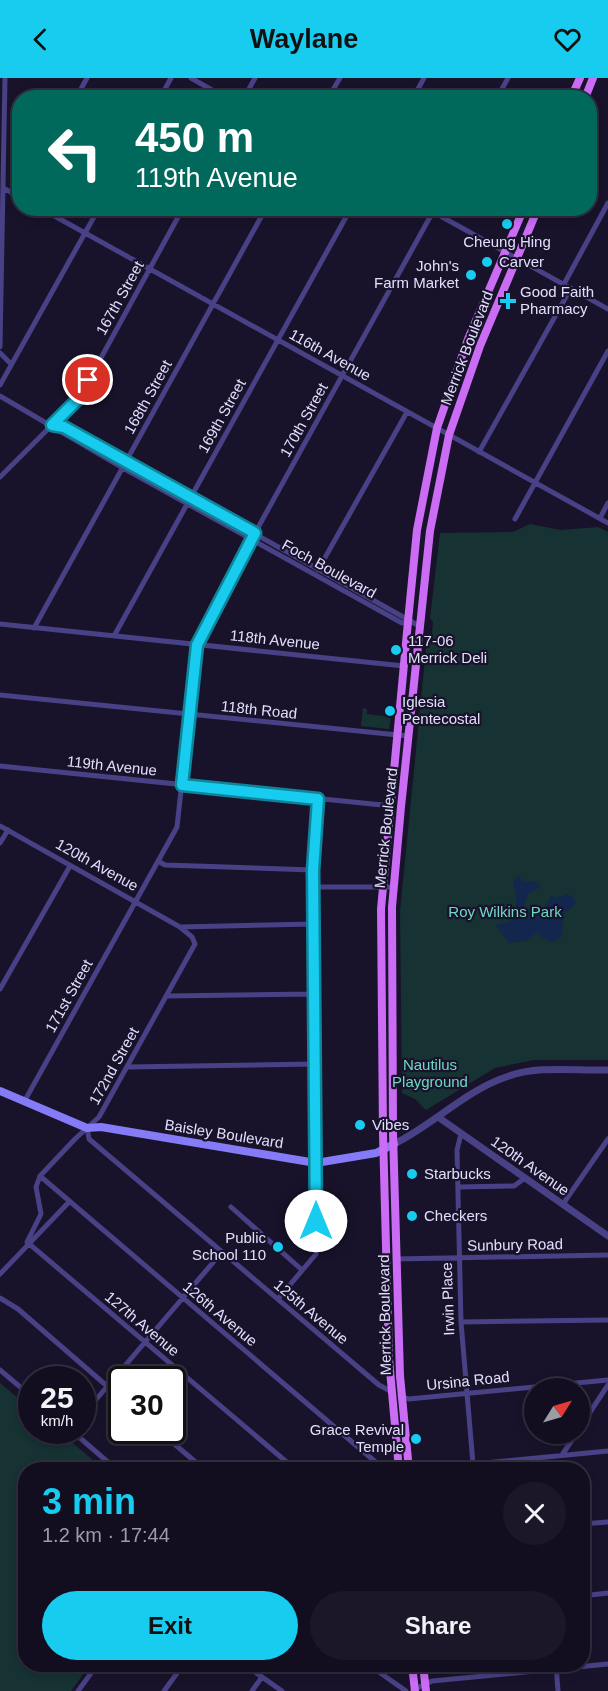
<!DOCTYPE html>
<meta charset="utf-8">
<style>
:root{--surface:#120e20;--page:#1b1729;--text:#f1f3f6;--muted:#9c9ca5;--line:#312e3e;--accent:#17ccef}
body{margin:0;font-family:Arial,sans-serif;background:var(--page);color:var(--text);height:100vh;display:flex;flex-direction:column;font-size:22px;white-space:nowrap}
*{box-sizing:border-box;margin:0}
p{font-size:20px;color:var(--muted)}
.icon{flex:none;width:33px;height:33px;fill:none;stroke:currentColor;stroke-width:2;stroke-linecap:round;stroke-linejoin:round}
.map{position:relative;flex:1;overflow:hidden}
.side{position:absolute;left:18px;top:1384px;width:572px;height:210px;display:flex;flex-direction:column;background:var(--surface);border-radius:24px;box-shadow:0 3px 9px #0003,0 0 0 2px var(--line)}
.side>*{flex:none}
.top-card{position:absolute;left:12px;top:12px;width:585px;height:126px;border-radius:24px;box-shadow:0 3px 9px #0003,0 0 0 2px var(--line);background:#00695c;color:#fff;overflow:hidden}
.needle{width:39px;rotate:53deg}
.buttons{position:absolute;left:524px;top:1300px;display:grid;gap:12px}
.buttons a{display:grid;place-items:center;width:66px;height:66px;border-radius:50%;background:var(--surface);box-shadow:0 3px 9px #0003,0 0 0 2px var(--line);font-size:30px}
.speed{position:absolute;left:18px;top:1288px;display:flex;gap:12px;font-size:30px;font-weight:700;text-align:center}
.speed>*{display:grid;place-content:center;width:78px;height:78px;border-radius:50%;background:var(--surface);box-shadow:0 3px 9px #0003,0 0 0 2px var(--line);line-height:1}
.speed small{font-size:15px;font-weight:400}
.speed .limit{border:3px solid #111;border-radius:9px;background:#fff;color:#111}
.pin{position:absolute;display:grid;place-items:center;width:51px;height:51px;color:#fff;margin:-26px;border:3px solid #fff;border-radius:50%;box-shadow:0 2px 6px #0007}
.me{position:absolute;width:66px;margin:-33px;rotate:0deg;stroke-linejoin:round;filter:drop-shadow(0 0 4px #0008)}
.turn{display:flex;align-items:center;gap:21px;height:126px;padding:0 24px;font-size:27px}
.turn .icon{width:78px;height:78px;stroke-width:2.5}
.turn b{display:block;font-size:42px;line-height:51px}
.round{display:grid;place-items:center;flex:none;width:63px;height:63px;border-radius:32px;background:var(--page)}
.head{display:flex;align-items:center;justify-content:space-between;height:102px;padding:0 24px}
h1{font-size:36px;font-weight:700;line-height:45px;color:var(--accent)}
.primary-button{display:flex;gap:12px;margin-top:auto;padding:12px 24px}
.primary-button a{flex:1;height:69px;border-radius:36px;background:var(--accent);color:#111;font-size:24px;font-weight:700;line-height:69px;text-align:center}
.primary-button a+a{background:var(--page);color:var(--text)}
header{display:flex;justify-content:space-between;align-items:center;height:78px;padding:0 24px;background:var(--accent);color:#111;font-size:27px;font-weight:700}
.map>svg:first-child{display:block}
</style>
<header><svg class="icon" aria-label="back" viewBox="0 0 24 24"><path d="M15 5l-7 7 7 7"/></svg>Waylane<svg class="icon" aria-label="heart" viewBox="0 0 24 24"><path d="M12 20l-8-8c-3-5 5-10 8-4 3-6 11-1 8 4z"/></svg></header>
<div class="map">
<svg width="608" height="1613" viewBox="0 0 608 1613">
<rect width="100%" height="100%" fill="#18132a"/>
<path fill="#163233" d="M530 446 561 452 598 449 608 454V982H534L495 990 426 1032 415 1021 402 1015 400 833 427 561 432 556 433 544 430 540 440 455 513 454Z
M363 630 367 631V636L391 639 389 651 361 648Z
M0 1305 31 1331 32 1353H58L105 1392H26V1587H90L71 1613H0Z"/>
<path fill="#13264d" d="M518 797 523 804 535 803 541 809 528 815 524 829 529 834 541 838 551 818 558 820 567 816 575 821V826L563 837 562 858 552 865 536 855 529 862 509 865 496 847 511 843C518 827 517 821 513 805Z"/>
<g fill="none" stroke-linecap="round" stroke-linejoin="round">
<path stroke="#484185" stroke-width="5" d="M191 0 226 20
M76 20 87 0
M160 20 171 0
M244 20 255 0
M328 20 340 0
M413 20 424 0
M497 20 508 0
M5 111 20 119
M40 130 608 445
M426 130 608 231
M564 206 608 125
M0 269 5 0
M0 275 11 286
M0 307 99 130
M0 318 123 390 402 545 409 543
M52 347 64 349 421 549
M479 374 571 210
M0 399 79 320 183 130
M600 440 608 425
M515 441 608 273
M318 492 407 334
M0 546 404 588
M34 550 266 130
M114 558 351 130
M0 617 408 658
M0 688 392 728
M0 748 180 849 192 859 195 866 99 1039 75 1061 40 1098 36 1109 41 1136 27 1164
M0 765 8 752
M158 783 165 787 313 792
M313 809H393
M180 849 313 846
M0 911 70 788
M167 918 313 916
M127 989 314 986
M24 1024 177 749 197 567 255 455 435 130
M87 1050 89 1061 379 1307 392 1314
M461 1056 457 1072 461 1244 473 1386
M40 1098 385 1392
M458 1109 514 1108 525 1100
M563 1126 608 1061
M231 1129 302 1192
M27 1164 296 1392
M395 1181 608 1177
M0 1196 69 1124
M0 1220 18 1231 122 1321
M278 1221 316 1176 313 792 318 721
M461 1244 608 1242
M0 1292 32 1319
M400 1318 409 1321 608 1302
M82 1338 222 1174
M579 1351 608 1307
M72 1353 117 1392
M159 1353 205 1392
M562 1377 576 1356
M414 1392 608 1373
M582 1446 608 1444
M582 1518 608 1515
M245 1587 282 1613
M369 1587 406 1613
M556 1587 558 1613
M413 1612 432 1603 608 1586
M78 1613 97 1587
M164 1613 183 1587
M252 1613 262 1599"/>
<path stroke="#484185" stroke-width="7" d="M438 1039 608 1158
M394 1066C433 1047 465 1013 506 999 537 987 576 993 608 992"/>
<path stroke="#867bf6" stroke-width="8" d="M0 1013 87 1050 101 1049 316 1085 376 1075 394 1066"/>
<path stroke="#cb6cf5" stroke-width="8" d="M571 20 580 0
M585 20 593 0
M399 1392 389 1281 383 1056 381 831 409 533 417 452 437 350 468 261 524 130
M409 1392 400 1298 393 1055 392 829 401 729 430 453 449 357 480 268 538 130
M412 1587 415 1613
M423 1587 426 1613"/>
</g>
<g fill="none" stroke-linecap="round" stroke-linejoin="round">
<g stroke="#0f859b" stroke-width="15">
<path id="route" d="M88 302 79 320 52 347 64 349 255 455 197 567 182 707 318 721 313 792 316 1143"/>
</g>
<use href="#route" stroke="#17ccef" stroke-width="10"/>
</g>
<g fill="#17ccef" stroke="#18132a" stroke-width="2">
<circle cx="507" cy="146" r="6"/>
<circle cx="487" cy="184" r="6"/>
<circle cx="471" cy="197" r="6"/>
<path d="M505 214h6v6h6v6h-6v6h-6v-6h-6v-6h6z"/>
<circle cx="396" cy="572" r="6"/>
<circle cx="390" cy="633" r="6"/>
<circle cx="360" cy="1047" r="6"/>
<circle cx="412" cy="1096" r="6"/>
<circle cx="412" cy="1138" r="6"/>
<circle cx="278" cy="1169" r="6"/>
<circle cx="416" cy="1361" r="6"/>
</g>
<g text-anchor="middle" stroke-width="4.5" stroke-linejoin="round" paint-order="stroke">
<g font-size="15" fill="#e3defd" stroke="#18132a" text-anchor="start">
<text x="507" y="169" text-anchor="middle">Cheung Hing</text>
<text x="499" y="189">Carver</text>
<text x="459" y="193" text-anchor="end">John's<tspan x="459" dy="17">Farm Market</tspan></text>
<text x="520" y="219">Good Faith<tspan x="520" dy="17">Pharmacy</tspan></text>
<text x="408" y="568">117-06<tspan x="408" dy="17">Merrick Deli</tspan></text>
<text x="402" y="629">Iglesia<tspan x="402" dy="17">Pentecostal</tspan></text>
<text x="372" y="1052">Vibes</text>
<text x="424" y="1101">Starbucks</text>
<text x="424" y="1143">Checkers</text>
<text x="266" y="1165" text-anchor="end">Public<tspan x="266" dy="17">School 110</tspan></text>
<text x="404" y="1357" text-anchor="end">Grace Revival<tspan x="404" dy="17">Temple</tspan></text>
</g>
<g font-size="15" fill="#e3defd" stroke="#18132a">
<text transform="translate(120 220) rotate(-61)" y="5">167th Street</text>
<text transform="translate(467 270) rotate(-69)" y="5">Merrick Boulevard</text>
<text transform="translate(330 277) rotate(29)" y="5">116th Avenue</text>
<text transform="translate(148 319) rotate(-61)" y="5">168th Street</text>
<text transform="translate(222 338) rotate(-61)" y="5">169th Street</text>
<text transform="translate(304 342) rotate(-61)" y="5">170th Street</text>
<text transform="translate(329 491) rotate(29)" y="5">Foch Boulevard</text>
<text transform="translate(275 562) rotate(6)" y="5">118th Avenue</text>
<text transform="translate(259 632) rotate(6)" y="5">118th Road</text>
<text transform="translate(112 688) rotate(6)" y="5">119th Avenue</text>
<text transform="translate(386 750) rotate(-84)" y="5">Merrick Boulevard</text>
<text transform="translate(97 787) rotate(29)" y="5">120th Avenue</text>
<text transform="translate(69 918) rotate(-61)" y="5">171st Street</text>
<text transform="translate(114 988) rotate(-61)" y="5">172nd Street</text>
<text transform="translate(224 1056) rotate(9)" y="5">Baisley Boulevard</text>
<text transform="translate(530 1088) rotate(35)" y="5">120th Avenue</text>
<text transform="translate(515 1167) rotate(-1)" y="5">Sunbury Road</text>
<text transform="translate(448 1221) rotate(-92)" y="5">Irwin Place</text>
<text transform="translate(311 1234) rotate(40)" y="5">125th Avenue</text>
<text transform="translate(220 1236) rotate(40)" y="5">126th Avenue</text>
<text transform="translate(385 1237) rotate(-91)" y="5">Merrick Boulevard</text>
<text transform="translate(142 1246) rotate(40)" y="5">127th Avenue</text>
<text transform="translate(468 1303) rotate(-6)" y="5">Ursina Road</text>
</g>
<g font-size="15" fill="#6dd9c5" stroke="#18132a">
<text x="505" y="839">Roy Wilkins Park</text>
<text x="430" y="992">Nautilus<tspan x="430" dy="17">Playground</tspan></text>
</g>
</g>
</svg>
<div class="buttons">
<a><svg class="needle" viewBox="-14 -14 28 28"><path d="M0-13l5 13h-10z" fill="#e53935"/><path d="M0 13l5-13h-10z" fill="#9c9ca5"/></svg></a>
</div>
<div class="speed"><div>25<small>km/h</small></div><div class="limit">30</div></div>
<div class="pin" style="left:88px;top:302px;background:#d93025"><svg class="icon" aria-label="arrive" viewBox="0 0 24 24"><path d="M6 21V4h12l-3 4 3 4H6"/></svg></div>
<svg class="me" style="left:316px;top:1143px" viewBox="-20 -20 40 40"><circle r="19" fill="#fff"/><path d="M0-13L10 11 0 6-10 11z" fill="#17ccef"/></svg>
<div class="top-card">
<div class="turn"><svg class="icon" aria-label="left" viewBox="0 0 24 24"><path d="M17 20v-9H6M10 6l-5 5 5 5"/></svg><div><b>450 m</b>119th Avenue</div></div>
</div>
<section class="side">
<div class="head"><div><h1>3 min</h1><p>1.2 km · 17:44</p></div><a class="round"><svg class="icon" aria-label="close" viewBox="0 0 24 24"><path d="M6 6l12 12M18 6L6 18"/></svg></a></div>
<div class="primary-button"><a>Exit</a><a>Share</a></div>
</section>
</div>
